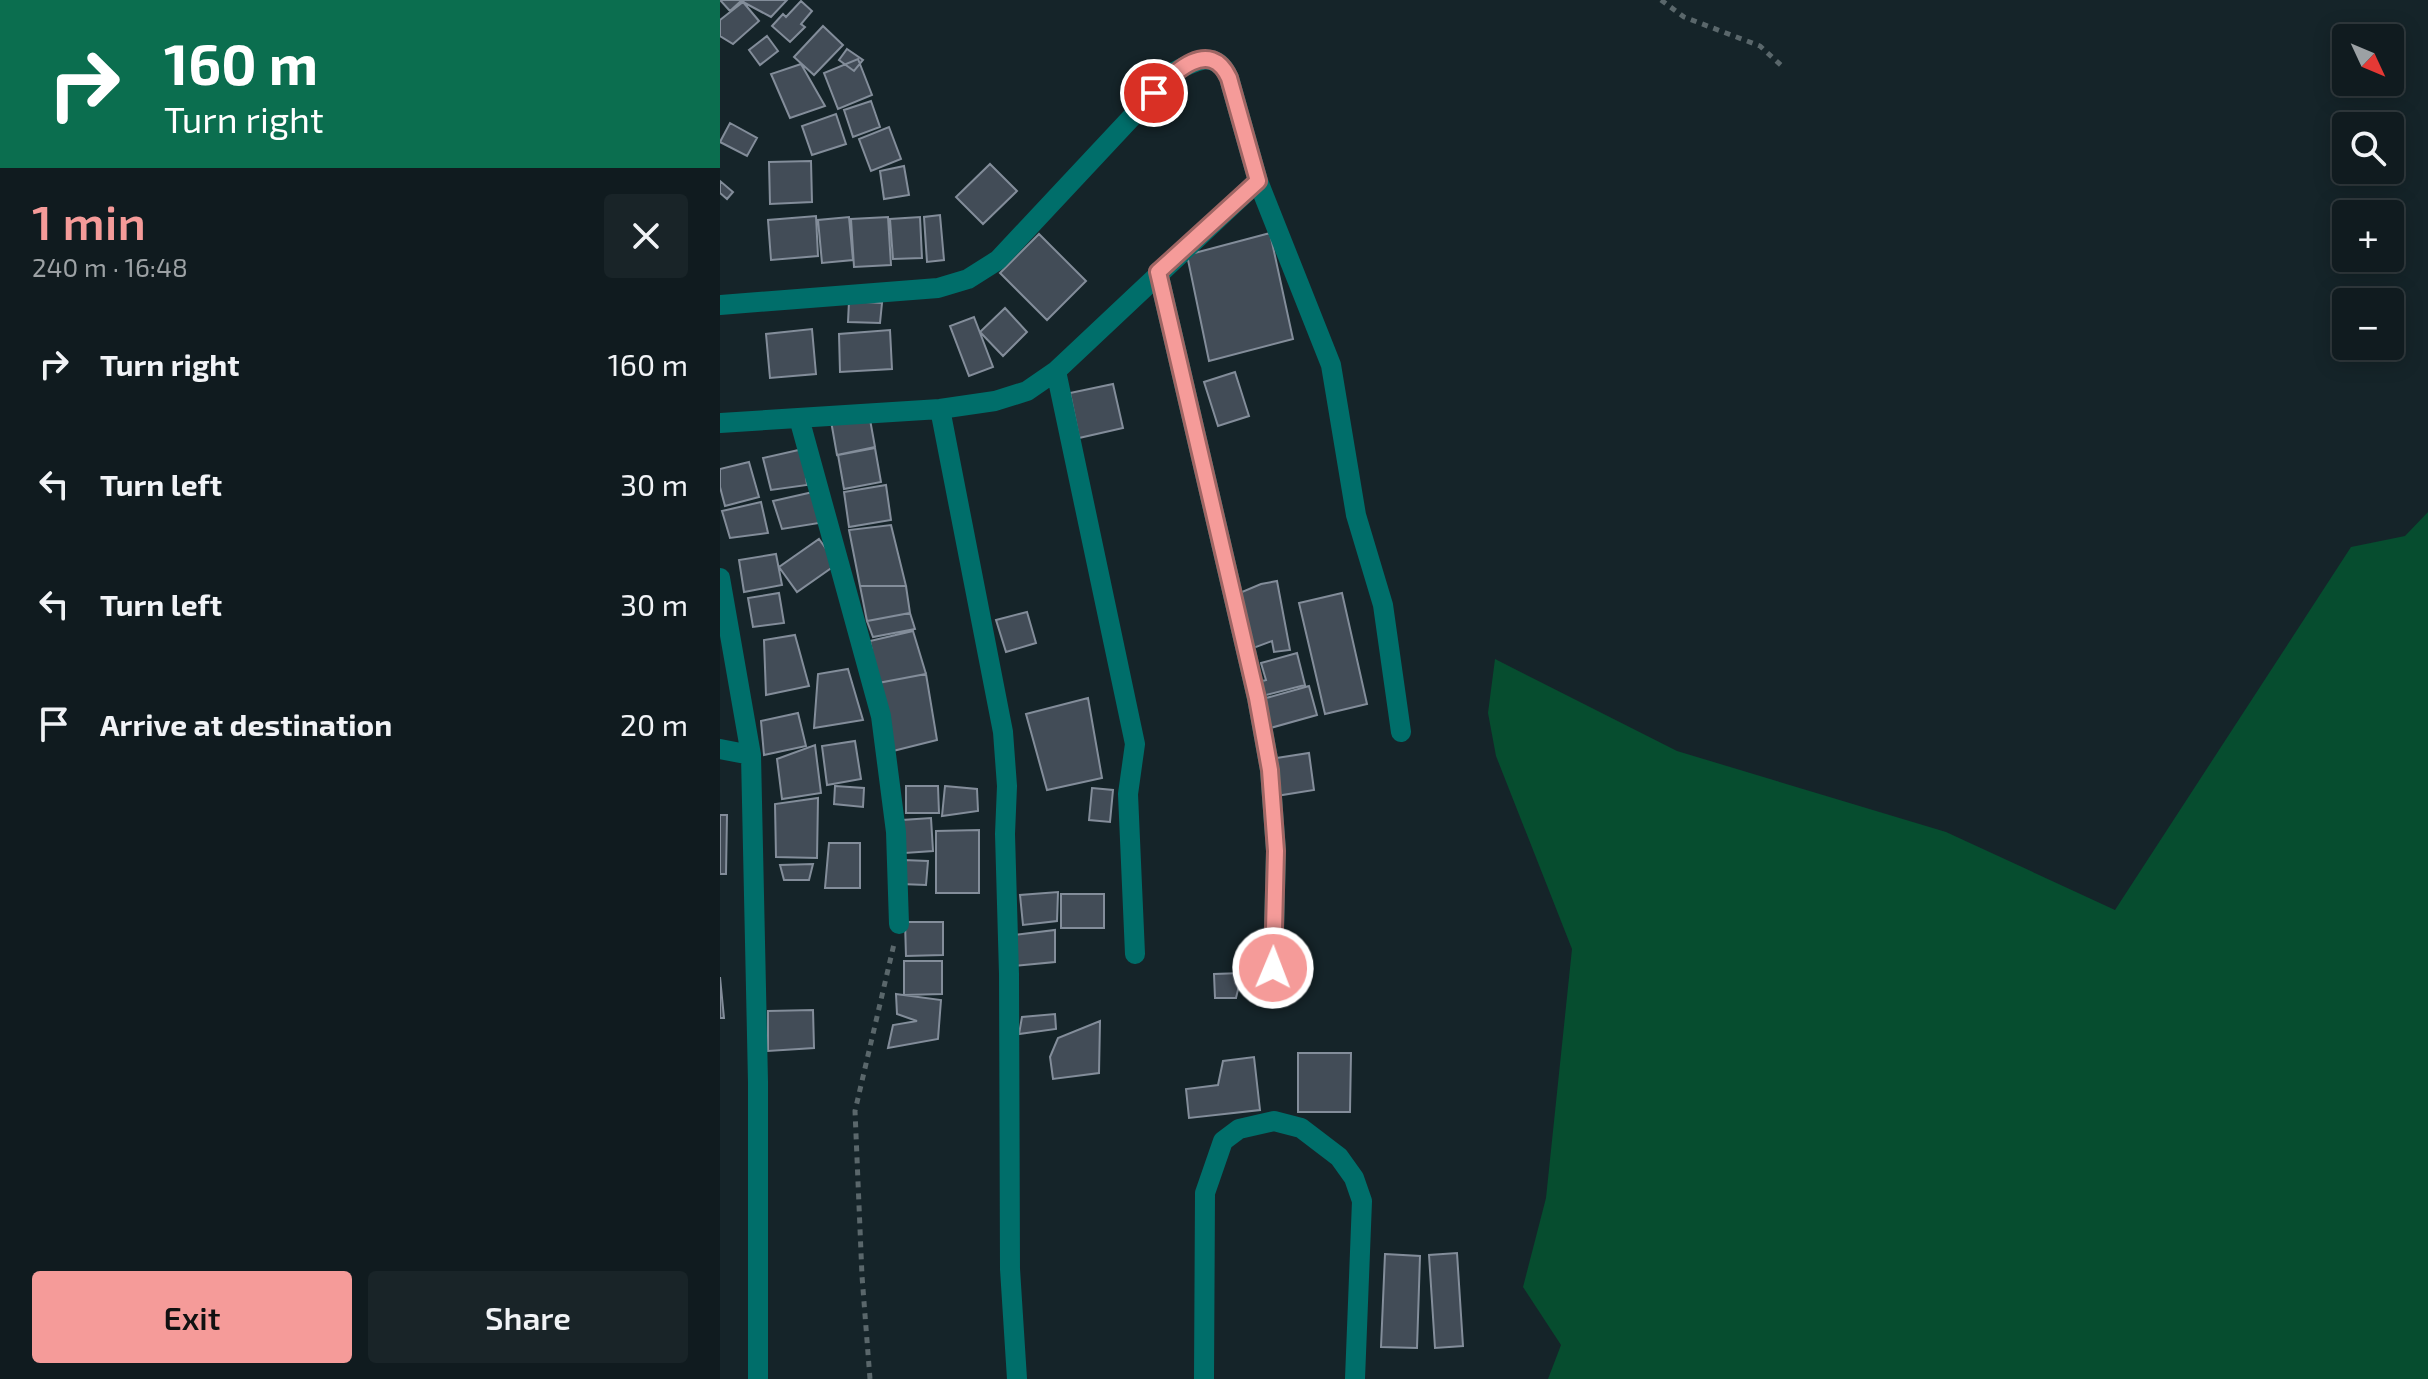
<!DOCTYPE html>
<meta charset="utf-8">
<style>
:root{--surface:#101b1f;--page:#192428;--text:#f1f3f6;--muted:#9ca1a4;--line:#30393d;--accent:#f59b99}
body{margin:0;font-family:"Exo 2",sans-serif;background:var(--page);color:var(--text);height:100vh;display:flex;flex-direction:column;font-size:30px;white-space:nowrap}
*{box-sizing:border-box;margin:0}
p{font-size:26px;color:var(--muted)}
.icon{flex:none;width:44px;height:44px;fill:none;stroke:currentColor;stroke-width:2;stroke-linecap:round;stroke-linejoin:round}
.map{position:relative;flex:1;overflow:hidden}
.side{display:flex;flex-direction:column;background:var(--surface);width:720px}
.side>*{flex:none}
.guide{background:#0b6e4f;color:#fff;overflow:hidden}
.needle{width:52px;rotate:134deg}
.controls{position:absolute;left:1612px;top:24px;display:grid;gap:16px}
.controls a{display:grid;place-items:center;width:72px;height:72px;border-radius:8px;background:var(--surface);box-shadow:0 4px 20px #0003,0 0 0 2px var(--line);font-size:40px}
.pin{position:absolute;display:grid;place-items:center;width:68px;height:68px;color:#fff;margin:-34px;border:4px solid #fff;border-radius:50%;box-shadow:0 2px 8px #0007}
.me{position:absolute;width:88px;margin:-44px;rotate:1deg;stroke-linejoin:round;filter:drop-shadow(0 0 6px #0008)}
.turn{display:flex;align-items:center;gap:28px;height:168px;padding:0 32px;font-size:36px}
.turn .icon{width:104px;height:104px;stroke-width:2.5}
.turn b{display:block;font-size:56px;line-height:68px}
.round{display:grid;place-items:center;flex:none;width:84px;height:84px;border-radius:8px;background:var(--page)}
.head{display:flex;align-items:center;justify-content:space-between;height:136px;padding:0 32px}
h1{font-size:48px;font-weight:600;line-height:60px;color:var(--accent)}
.action{display:flex;gap:16px;margin-top:auto;padding:16px 32px}
.action a{flex:1;height:92px;border-radius:8px;background:var(--accent);color:#111;font-size:32px;font-weight:600;line-height:92px;text-align:center}
.action a+a{background:var(--page);color:var(--text)}
ul{padding:0;list-style:none}
li{display:flex;align-items:center;gap:24px;height:120px;padding:0 32px}
li div{flex:1}
li b{display:block;font-size:30px}
li em{font-style:normal}
main{display:flex;flex:1;min-height:0}
.map>svg:first-child{display:block}
</style>
<main>
<section class="side">
<div class="guide">
<div class="turn"><svg class="icon" aria-label="right" viewBox="0 0 24 24"><path d="M7 20v-9h11M14 6l5 5-5 5"/></svg><div><b>160 m</b>Turn right</div></div>
</div>
<div class="head"><div><h1>1 min</h1><p>240 m · 16:48</p></div><a class="round"><svg class="icon" aria-label="close" viewBox="0 0 24 24"><path d="M6 6l12 12M18 6L6 18"/></svg></a></div>
<ul>
<li><svg class="icon" aria-label="right" viewBox="0 0 24 24"><path d="M7 20v-9h11M14 6l5 5-5 5"/></svg><div><b>Turn right</b></div><em>160 m</em></li>
<li><svg class="icon" aria-label="left" viewBox="0 0 24 24"><path d="M17 20v-9H6M10 6l-5 5 5 5"/></svg><div><b>Turn left</b></div><em>30 m</em></li>
<li><svg class="icon" aria-label="left" viewBox="0 0 24 24"><path d="M17 20v-9H6M10 6l-5 5 5 5"/></svg><div><b>Turn left</b></div><em>30 m</em></li>
<li><svg class="icon" aria-label="arrive" viewBox="0 0 24 24"><path d="M6 21V4h12l-3 4 3 4H6"/></svg><div><b>Arrive at destination</b></div><em>20 m</em></li>
</ul>
<div class="action"><a>Exit</a><a>Share</a></div>
</section>
<div class="map">
<svg width="1708" height="1379" viewBox="0 0 1708 1379">
<rect width="100%" height="100%" fill="#152429"/>
<path fill="#064d2f" d="M1708 512V1379H828L841 1345 803 1287 826 1198 852 949 776 756 768 713 775 659 957 751 1226 832 1395 910 1631 547 1685 536Z"/>
<path fill="#424c57" stroke="#838d9a" stroke-width="2" d="M0 0H22L10 11Z
M24 0H67L51 17 23 2Z
M81 1 92 11 81 24 85 27 70 42 52 26 63 14 66 17Z
M23 2 39 21 13 44 0 36V20Z
M103 26 123 45 94 75 74 57Z
M47 36 58 51 40 65 29 50Z
M127 49 143 60 134 71 119 60Z
M138 59 152 95 118 109 104 73Z
M81 64 105 106 70 118 51 74Z
M151 101 160 127 133 137 124 110Z
M116 114 126 144 92 155 82 126Z
M10 123 37 138 27 156 0 142Z
M169 127 181 159 151 171 139 139Z
M91 161 92 202 50 204 49 162Z
M270 164 297 191 263 224 236 197Z
M184 166 189 195 164 199 160 171Z
M0 181 13 192 7 199 0 193Z
M220 215 224 260 207 262 204 217Z
M96 216 98 256 51 260 48 220Z
M129 217 133 260 102 263 98 220Z
M168 217 171 265 134 267 131 219Z
M200 217 202 258 173 259 170 219Z
M550 233 573 339 489 361 467 255Z
M319 234 366 281 327 320 280 273Z
M129 301 162 303 160 323 128 322Z
M285 308 307 332 283 356 260 332Z
M254 317 273 367 249 376 230 326Z
M92 329 96 374 50 378 46 334Z
M170 330 172 369 120 372 119 334Z
M515 372 529 416 498 426 484 382Z
M393 384 403 428 359 438 350 393Z
M149 414 155 447 117 455 111 421Z
M155 448 161 482 124 489 118 455Z
M83 449 87 485 51 490 43 458Z
M29 462 39 497 5 506 0 487V469Z
M166 485 171 520 129 527 124 492Z
M93 492 99 523 62 529 53 501Z
M41 502 48 533 10 538 2 511Z
M171 525 186 586H140L129 530Z
M99 539 117 564 77 592 59 567Z
M56 554 62 585 24 592 19 560Z
M557 581 570 650 554 652 552 641 528 650 517 594 541 584Z
M140 586H186L190 613 147 621Z
M59 593 64 623 33 627 28 598Z
M622 593 647 704 605 714 579 603Z
M307 612 316 643 286 652 276 620Z
M190 613 195 629 153 637 147 621Z
M193 631 206 674 158 683 150 641Z
M75 635 89 686 46 695 44 640Z
M577 653 585 685 538 697 535 683 546 680 541 663Z
M128 669 143 720 94 728 98 674Z
M206 674 217 740 173 751 158 683Z
M589 686 597 715 547 729 539 700Z
M368 698 382 778 327 790 306 714Z
M78 713 86 746 44 755 41 721Z
M135 741 141 779 107 785 102 746Z
M95 745 101 793 62 799 57 759Z
M589 753 594 790 556 796 550 759Z
M115 786 144 788 143 807 114 804Z
M186 786H218L219 813H186Z
M225 786 257 789 258 811 222 816Z
M372 788 393 790 390 822 369 820Z
M98 798 97 858 56 857 55 804Z
M0 815H7L6 874H0Z
M211 818 213 851 185 853 182 820Z
M259 830V893H216V831Z
M109 843H140V888H105Z
M183 860 208 861 206 885 181 884Z
M93 864 89 880H64L60 865Z
M338 892 337 921 303 925 300 895Z
M341 894H384V928H341Z
M185 922H223V955L186 956Z
M335 930V962L294 966 293 935Z
M184 961H222V994L184 995Z
M522 973 516 998H495L494 974Z
M0 977 4 1018H0Z
M176 994 221 1000 218 1039 168 1048 173 1025 197 1021 177 1014Z
M93 1010 94 1048 48 1051V1011Z
M335 1014 336 1029 299 1034 302 1017Z
M380 1021 379 1073 333 1079 330 1057 338 1038Z
M578 1053H631L630 1112H578Z
M534 1057 540 1110 469 1118 466 1089 498 1085 503 1061Z
M737 1253 743 1346 715 1348 709 1255Z
M665 1254 700 1256 697 1348 661 1347Z"/>
<g fill="none" stroke-linecap="round" stroke-linejoin="round">
<path stroke="#5a676b" stroke-width="5" stroke-dasharray="6 6" stroke-linecap="butt" d="M941 0 964 17 1040 46 1064 68
M150 1379 142 1276 135 1111 174 944"/>
<path stroke="#006e6a" stroke-width="20" d="M438 272 537 698 550 770 556 851 553 968
M0 305 218 288 248 279 278 260 454 72C477 60 496 49 509 78L538 181 611 365 636 515 663 605 681 732
M336 371 415 744 408 794 415 954
M220 409 283 732 287 786 285 834 289 974 290 1269 297 1379
M79 418 161 716 176 832 179 924
M0 423 220 409 275 401 307 391 336 371 538 181
M0 578 31 755 38 1082V1379
M0 749 31 755
M484 1379 485 1193 503 1141 519 1129 554 1121 581 1128 619 1157 634 1178 642 1201 635 1379"/>
</g>
<g fill="none" stroke-linecap="round" stroke-linejoin="round">
<g stroke="#9f6563" stroke-width="20">
<path id="route" d="M434 93C454 72 490 37 509 78L538 181 438 272 537 698 550 770 556 851 553 968"/>
</g>
<use href="#route" stroke="#f59b99" stroke-width="14"/>
</g>
</svg>
<div class="controls">
<a><svg class="needle" viewBox="-14 -14 28 28"><path d="M0-13l5 13h-10z" fill="#e53935"/><path d="M0 13l5-13h-10z" fill="#9ca1a4"/></svg></a>
<a><svg class="icon" aria-label="search" viewBox="0 0 24 24"><circle cx="10" cy="10" r="6"/><path d="M15 15l6 6"/></svg></a>
<a>+</a>
<a>−</a>
</div>
<div class="pin" style="left:434px;top:93px;background:#d93025"><svg class="icon" aria-label="arrive" viewBox="0 0 24 24"><path d="M6 21V4h12l-3 4 3 4H6"/></svg></div>
<svg class="me" style="left:553px;top:968px" viewBox="-20 -20 40 40"><circle r="17" fill="#f59b99" stroke="#fff" stroke-width="3"/><path d="M0-11L8 9 0 5-8 9z" fill="#fff"/></svg>
</div>
</main>
